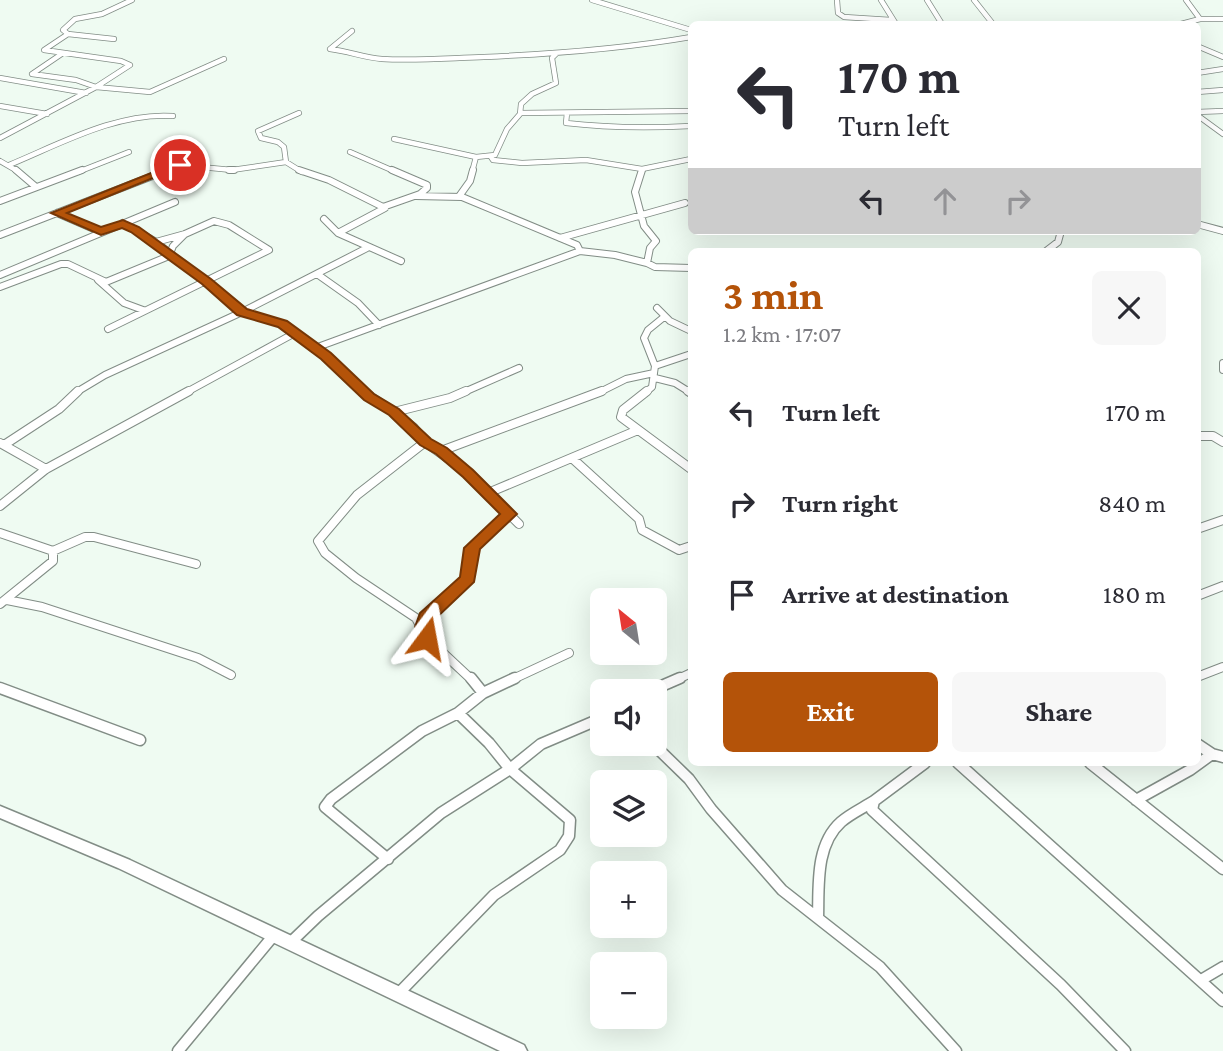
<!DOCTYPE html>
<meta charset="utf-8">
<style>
:root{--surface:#fff;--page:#f7f7f7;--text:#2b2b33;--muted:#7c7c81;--accent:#b45309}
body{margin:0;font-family:"Crimson Pro",serif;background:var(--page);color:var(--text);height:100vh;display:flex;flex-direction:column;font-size:26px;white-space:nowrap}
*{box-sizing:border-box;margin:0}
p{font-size:23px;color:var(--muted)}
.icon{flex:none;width:38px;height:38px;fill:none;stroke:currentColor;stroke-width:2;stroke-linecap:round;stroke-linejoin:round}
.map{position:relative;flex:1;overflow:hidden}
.panel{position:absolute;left:688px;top:248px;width:513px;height:518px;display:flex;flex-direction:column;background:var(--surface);border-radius:10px;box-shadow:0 7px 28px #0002}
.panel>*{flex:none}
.guide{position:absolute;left:688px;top:21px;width:513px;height:214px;border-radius:10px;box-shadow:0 7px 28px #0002;background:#fff;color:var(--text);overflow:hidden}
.needle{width:46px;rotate:330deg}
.fabs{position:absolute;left:590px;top:588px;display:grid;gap:14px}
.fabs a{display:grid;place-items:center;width:77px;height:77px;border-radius:10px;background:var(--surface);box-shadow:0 7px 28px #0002;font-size:35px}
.pin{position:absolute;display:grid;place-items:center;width:60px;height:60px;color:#fff;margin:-30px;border:4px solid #fff;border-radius:50%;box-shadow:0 2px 7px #0007}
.me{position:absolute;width:77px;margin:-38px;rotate:13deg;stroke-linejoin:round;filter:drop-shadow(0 0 5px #0008)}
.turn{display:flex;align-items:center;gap:24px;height:147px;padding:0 35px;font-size:32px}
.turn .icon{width:91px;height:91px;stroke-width:2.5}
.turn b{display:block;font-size:49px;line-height:60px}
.lanes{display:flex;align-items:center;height:66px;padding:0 35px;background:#0003;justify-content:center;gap:35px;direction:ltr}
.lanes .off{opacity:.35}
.round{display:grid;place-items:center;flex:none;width:74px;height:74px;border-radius:10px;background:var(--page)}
.headline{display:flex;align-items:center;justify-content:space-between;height:119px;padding:0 35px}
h1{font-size:42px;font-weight:700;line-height:52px;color:var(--accent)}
.cta{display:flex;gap:14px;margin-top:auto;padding:14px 35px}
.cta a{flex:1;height:80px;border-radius:10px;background:var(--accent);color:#fff;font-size:28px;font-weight:700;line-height:80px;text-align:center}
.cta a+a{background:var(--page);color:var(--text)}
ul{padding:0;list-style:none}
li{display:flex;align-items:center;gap:21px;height:91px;padding:0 35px}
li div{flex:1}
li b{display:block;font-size:26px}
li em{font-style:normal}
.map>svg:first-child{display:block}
</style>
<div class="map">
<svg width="1223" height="1051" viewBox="0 0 1223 1051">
<rect width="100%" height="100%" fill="#effbf2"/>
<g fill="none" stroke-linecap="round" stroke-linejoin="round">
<g stroke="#828d86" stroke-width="6">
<path id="street-far3" d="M592 0 691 30
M837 0 838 13 844 17 891 20
M881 0 896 24
M927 0 942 24
M974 0 993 24
M1186 0 1200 19
M1181 24 1200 19H1223
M352 31 330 49C348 51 365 58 382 59 416 61 450 58 484 57 554 54 622 49 691 37
M114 39 68 34 63 30 75 19 102 14 132 0
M1197 46 1223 57
M63 53 32 74 76 80 96 87 130 65 121 61 44 50 68 34
M1197 73 1223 69
M0 78 86 93
M1197 92 1223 90
M0 106 47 114
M1197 112 1223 111
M520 113 691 111
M567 113 566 123C608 128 649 128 691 126
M1197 115 1223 134
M0 138 96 87 150 92 224 59
M394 139 476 157 472 172
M350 152 396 172
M476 157 495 155 507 129 520 114 521 104 532 94 556 83 552 58 556 54
M491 157 493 160 522 163 586 160 642 169 691 159
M0 161 19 172
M286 162 284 147 278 142 261 138 258 131 299 113
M9 165C60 144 117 112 173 116
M78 172 129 152
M163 172 180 165 232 170 286 162 302 172"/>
</g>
<g stroke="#828d86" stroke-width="8">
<path id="street-far2" d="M16 170 36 187
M229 170H234
M299 170 329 180 383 207 420 194 427 188V185L392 170
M642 170 635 192 644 226 656 241 650 248 647 263 655 267 691 268
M416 196 462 197
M0 201 82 170
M385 208 338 233 401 261
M57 213 101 232
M324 219 338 233
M123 223 156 242 242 312 282 324 326 356 364 393
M1197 224 1223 231
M0 235 168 170
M560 238 685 203
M580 251 615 255 647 263
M1045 252 1058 242 1061 231
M317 274 358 303 379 325
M0 275 175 202
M98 280 124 303 143 310
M0 287 61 264H68L106 282 169 256 173 246 185 234
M657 308 670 321 691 331
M108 329 269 250 229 225 214 221 185 234 156 242
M315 348 580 251 577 245 462 197 460 195 470 181 473 170
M1223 363V370
M655 366 644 338 648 330 664 317
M655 378 675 383 691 393
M75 393 105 375 242 312 367 248
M185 393 293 334
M462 393 519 368
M598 393 626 379 654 373
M645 393 652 387 655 366 691 354"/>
</g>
<g stroke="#828d86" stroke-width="10">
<path id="street-far1" d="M362 391 394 412 414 428 425 442 468 473 519 524
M647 391 623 410 621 417 691 469
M688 391 691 393
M394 412 450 398 466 391
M1197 436H1213L1223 442
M425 442 357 495 318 541 325 553 356 578 416 618 427 638 472 680
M0 443 46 469
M4 445 59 409 78 391
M441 451 602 391
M573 459 639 519 642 530 679 550 691 546
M488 493 638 430
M0 506 46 469 189 391
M1197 529 1223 520
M0 533 53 551 85 537H94L196 564
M1197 596 1223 586
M7 600 42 607 198 658 231 675
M0 604 53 561V551
M425 633C423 606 451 595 468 579L472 548 509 514
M1197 677 1223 667
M511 680 569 653
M676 680 691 673"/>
</g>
<g stroke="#828d86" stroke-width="13">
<path id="street" d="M471 678 483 693
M0 688 140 740
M650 691 680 678
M653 744 689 779 711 809 782 890 880 967 956 1051
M1197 744 1212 754 1223 757
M925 763 874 801 872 810 1061 985 1125 1051
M958 763 1223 1001
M1090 763 1223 869
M1136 800 1190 770 1212 754
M388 859 325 807 331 799 422 731 458 713 483 693 515 678
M818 918C819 887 815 845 841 822 850 814 863 808 874 801
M291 942 318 916 441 813 510 769 489 743 458 713
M1201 980 1223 967
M398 994 494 895 560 850 569 836 570 820 510 769 541 744 602 718
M178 1051 274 935"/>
</g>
<g stroke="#828d86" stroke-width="3">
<path id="primary" d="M0 806 130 860 524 1045 527 1051H500L118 868 0 818Z"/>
</g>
<use href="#street-far3" stroke="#fff" stroke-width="4.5"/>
<use href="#street-far2" stroke="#fff" stroke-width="6"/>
<use href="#street-far1" stroke="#fff" stroke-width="8"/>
<use href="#street" stroke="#fff" stroke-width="10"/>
<use href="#primary" fill="#fff" fill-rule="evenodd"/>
</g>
<path fill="#b45309" stroke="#753606" stroke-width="2" d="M176 163 185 165 67 213 101 227 123 220 139 227 211 279 247 309 287 321 331 353 374 394 399 409 431 439 447 448 473 470 517 514 480 549 474 582 435 619 432 627 436 638 433 642 427 644 418 638 415 627 420 613 460 577 464 548 500 514 463 477 436 454 420 445 389 415 364 400 321 359 278 327 237 315 202 284 131 232 122 228 101 235 51 213Z"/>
</svg>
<div class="fabs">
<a><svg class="needle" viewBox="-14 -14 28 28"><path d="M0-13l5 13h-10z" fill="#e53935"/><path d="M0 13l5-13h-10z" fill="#7c7c81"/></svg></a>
<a><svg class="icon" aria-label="sound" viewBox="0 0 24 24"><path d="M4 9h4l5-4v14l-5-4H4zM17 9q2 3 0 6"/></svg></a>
<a><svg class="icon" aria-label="layers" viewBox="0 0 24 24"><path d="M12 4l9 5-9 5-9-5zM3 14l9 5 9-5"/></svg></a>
<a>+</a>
<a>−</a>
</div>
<div class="pin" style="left:180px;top:165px;background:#d93025"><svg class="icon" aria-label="arrive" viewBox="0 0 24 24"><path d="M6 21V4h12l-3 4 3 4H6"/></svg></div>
<svg class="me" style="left:427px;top:638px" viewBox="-20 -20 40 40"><path d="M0-17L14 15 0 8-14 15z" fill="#b45309" stroke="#fff" stroke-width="4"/></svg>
<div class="guide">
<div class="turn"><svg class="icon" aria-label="left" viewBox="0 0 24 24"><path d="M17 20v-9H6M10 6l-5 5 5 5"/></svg><div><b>170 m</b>Turn left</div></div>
<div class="lanes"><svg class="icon" aria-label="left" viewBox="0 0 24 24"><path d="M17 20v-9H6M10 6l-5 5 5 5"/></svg><svg class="icon off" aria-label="ahead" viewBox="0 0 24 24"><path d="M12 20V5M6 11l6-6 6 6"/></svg><svg class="icon off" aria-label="right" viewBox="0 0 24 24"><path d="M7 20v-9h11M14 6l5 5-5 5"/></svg></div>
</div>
<section class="panel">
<div class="headline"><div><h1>3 min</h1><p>1.2 km · 17:07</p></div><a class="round"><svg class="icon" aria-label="close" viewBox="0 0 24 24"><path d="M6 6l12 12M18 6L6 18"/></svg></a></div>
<ul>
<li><svg class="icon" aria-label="left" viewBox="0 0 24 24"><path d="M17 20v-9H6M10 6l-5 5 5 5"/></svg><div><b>Turn left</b></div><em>170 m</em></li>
<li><svg class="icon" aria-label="right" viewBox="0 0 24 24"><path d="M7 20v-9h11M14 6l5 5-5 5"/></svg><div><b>Turn right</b></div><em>840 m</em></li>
<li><svg class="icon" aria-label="arrive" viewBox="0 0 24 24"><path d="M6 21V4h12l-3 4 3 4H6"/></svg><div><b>Arrive at destination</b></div><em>180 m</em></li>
</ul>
<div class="cta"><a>Exit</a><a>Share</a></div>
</section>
</div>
